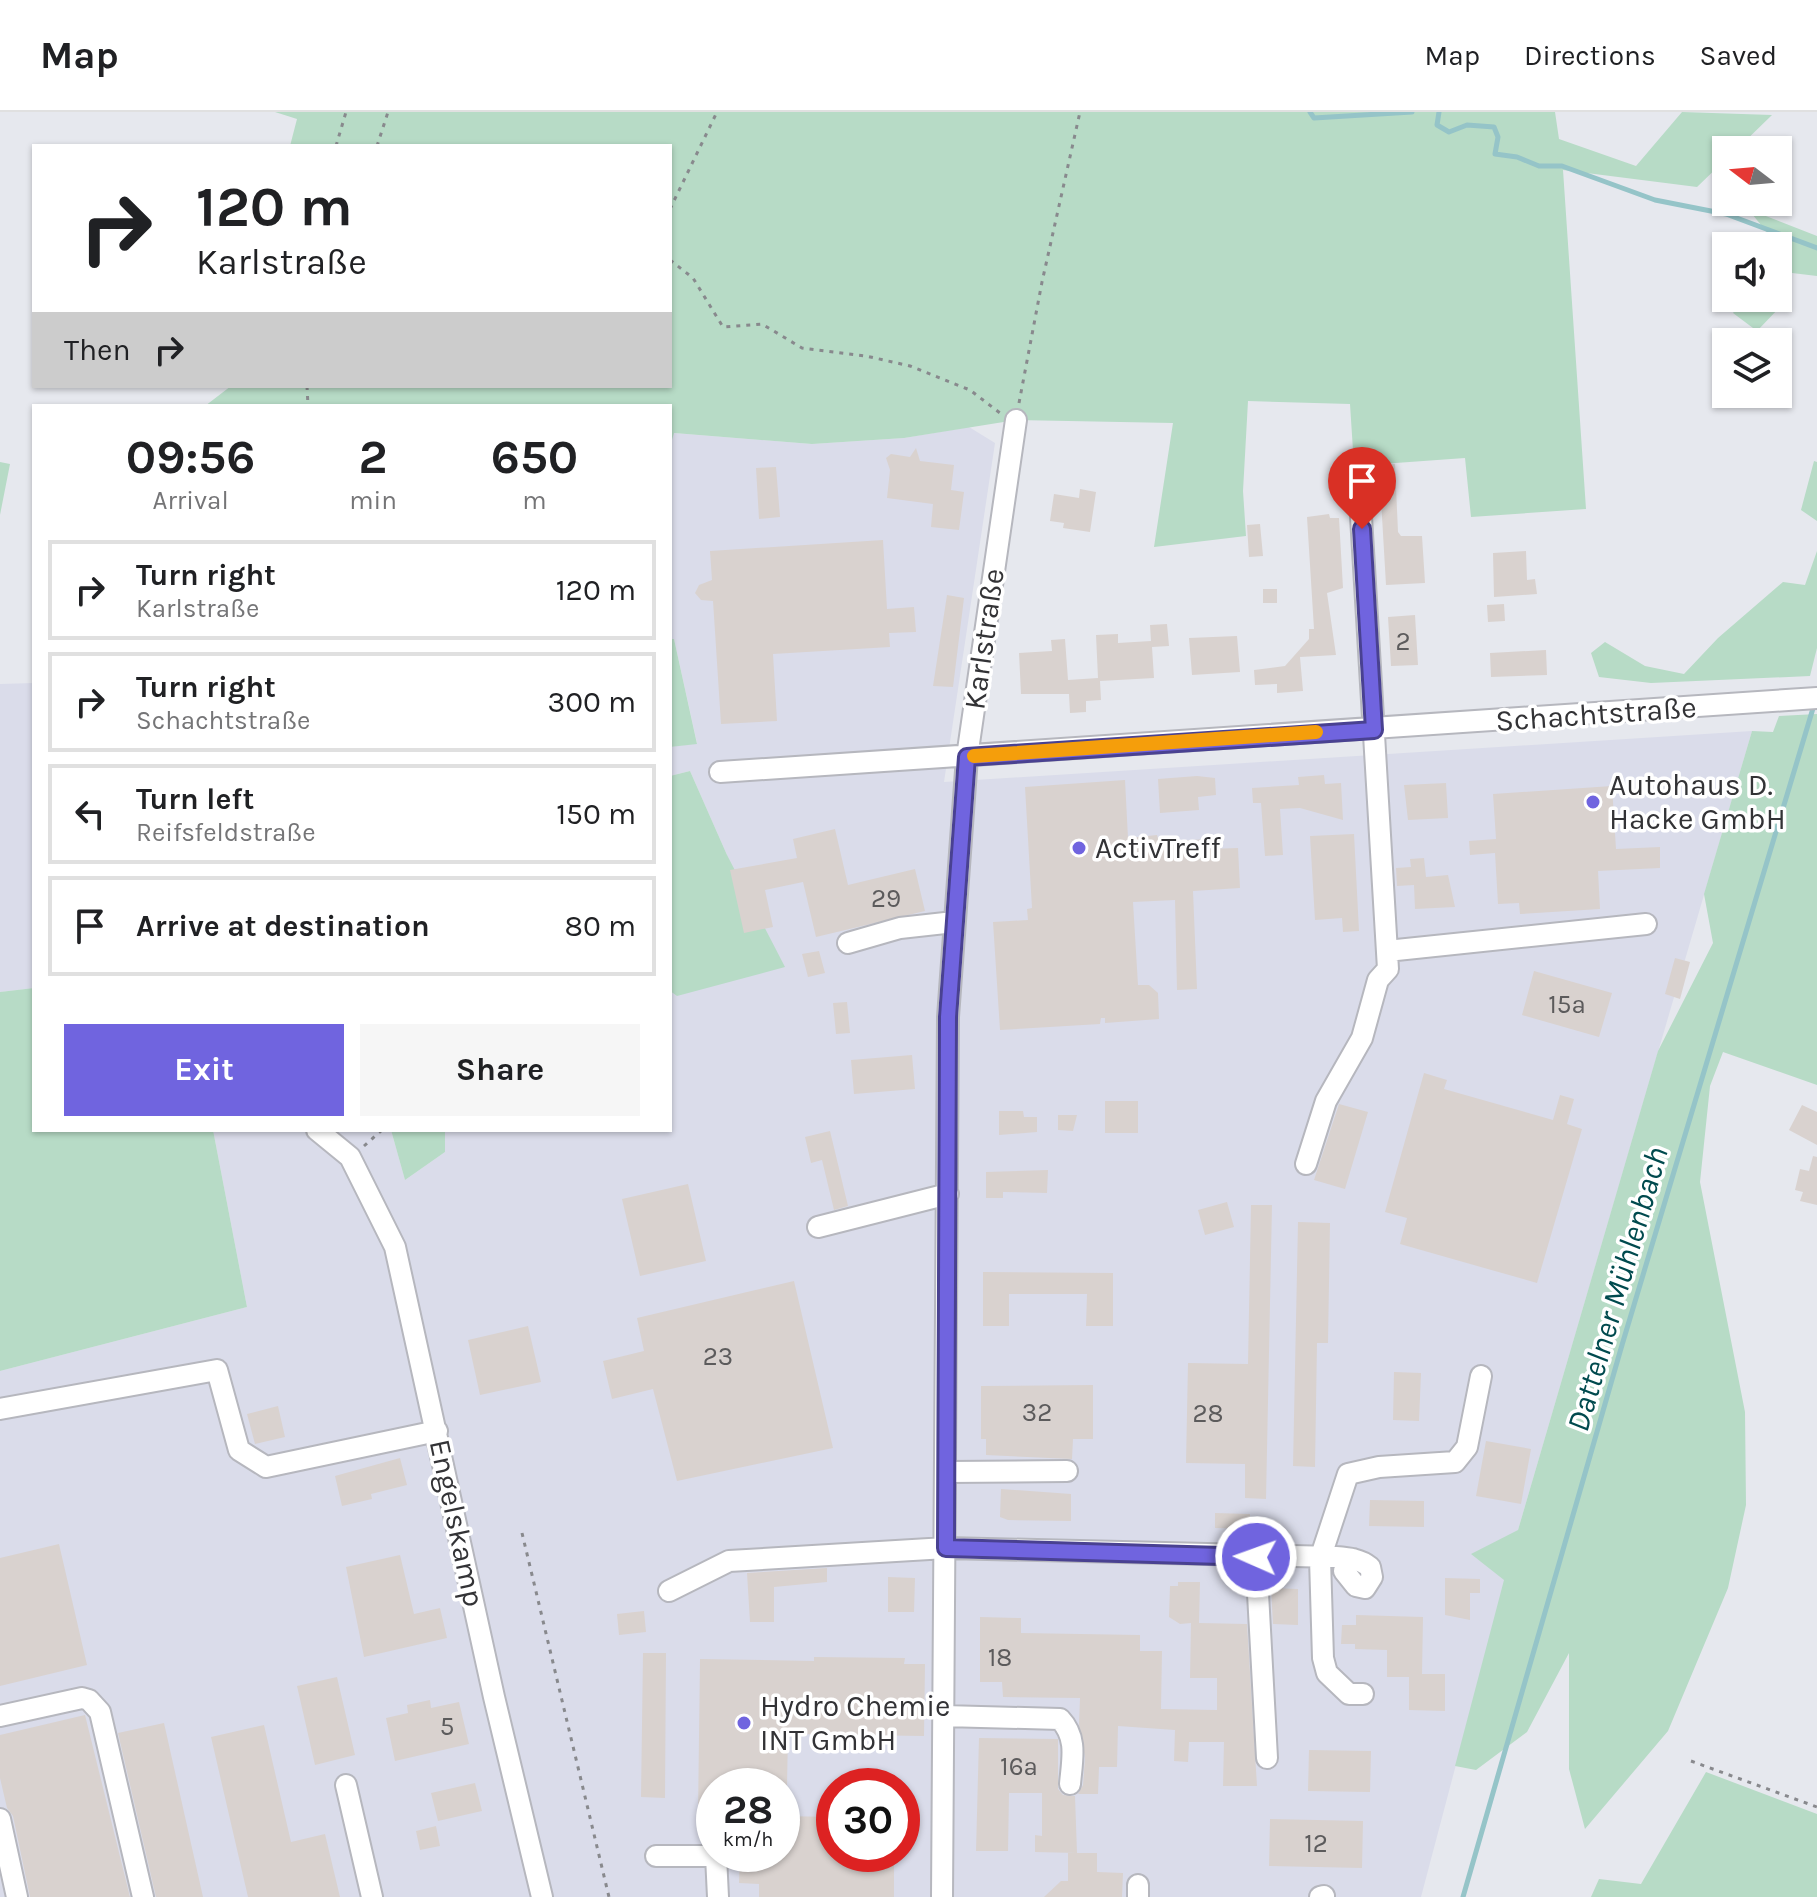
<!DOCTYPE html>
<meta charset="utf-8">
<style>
:root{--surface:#fff;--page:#f6f6f6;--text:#202124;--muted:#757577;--line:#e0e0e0;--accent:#7064df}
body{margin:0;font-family:Karla,sans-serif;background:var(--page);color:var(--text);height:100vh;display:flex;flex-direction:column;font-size:30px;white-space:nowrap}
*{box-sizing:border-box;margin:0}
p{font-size:26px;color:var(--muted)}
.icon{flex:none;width:44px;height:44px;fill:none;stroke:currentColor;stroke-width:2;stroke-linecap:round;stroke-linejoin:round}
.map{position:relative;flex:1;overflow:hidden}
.details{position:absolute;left:32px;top:292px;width:640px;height:728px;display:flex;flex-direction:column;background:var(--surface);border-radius:0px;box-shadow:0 2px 6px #0004}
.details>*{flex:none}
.banner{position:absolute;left:32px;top:32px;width:640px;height:244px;border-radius:0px;box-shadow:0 2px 6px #0004;background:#fff;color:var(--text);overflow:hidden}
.needle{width:52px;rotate:286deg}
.controls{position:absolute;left:1712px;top:24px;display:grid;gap:16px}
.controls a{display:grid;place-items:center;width:80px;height:80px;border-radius:0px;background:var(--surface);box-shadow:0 2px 6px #0004;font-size:40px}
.speed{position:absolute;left:696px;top:1656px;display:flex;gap:16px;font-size:40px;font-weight:700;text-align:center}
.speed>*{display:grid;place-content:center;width:104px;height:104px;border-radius:50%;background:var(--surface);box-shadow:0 2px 6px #0004;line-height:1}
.speed small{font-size:20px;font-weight:400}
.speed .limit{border:12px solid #d22;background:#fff;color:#111}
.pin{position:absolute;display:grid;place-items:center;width:68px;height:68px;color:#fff;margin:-82px -34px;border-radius:50% 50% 50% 0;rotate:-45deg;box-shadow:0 0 8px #0007}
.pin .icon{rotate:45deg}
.me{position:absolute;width:88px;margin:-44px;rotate:272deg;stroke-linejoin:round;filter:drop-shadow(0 0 6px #0008)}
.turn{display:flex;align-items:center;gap:28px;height:168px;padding:0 32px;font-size:36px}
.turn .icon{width:104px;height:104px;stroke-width:2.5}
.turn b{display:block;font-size:56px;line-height:68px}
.then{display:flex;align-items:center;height:76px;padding:0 32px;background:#0003;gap:16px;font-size:30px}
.eta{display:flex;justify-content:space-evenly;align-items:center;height:136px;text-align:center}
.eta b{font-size:48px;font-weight:700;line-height:56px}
.button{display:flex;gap:16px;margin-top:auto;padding:16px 32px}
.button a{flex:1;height:92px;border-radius:0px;background:var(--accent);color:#fff;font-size:32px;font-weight:700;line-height:92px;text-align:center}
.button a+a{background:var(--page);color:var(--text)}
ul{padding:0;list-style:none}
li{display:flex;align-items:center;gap:24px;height:100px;margin:0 16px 12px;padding:0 16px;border:4px solid var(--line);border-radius:0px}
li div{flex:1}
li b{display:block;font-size:30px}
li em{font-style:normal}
header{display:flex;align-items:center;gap:48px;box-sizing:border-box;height:112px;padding:0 40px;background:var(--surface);border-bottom:2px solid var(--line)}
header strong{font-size:38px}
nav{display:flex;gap:44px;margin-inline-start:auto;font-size:28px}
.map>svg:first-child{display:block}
</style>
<header>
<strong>Map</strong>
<nav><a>Map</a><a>Directions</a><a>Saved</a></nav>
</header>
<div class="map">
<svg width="1817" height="1785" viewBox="0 0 1817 1785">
<rect width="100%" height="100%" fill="#e6e8ee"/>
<path fill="#dadcea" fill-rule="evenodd" d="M969 315 995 331 944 670 1752 619 1518 1418 1421 1785H0V1259L247 1195 213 1018H391L405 1068 445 1040V1018H670V879L677 884 727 743 690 659 670 664V635L697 631 674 527H670V335L673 321 812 332 904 326ZM714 1674H782V1742H714ZM834 1674H902V1742H834Z
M34 571V876L0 880V572Z"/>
<path fill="#b7dbc6" d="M275 0H1555L1559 27 1636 54 1682 0 1772 3 1736 38H1726V47L1697 75 1563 58 1586 397 1471 405 1465 346 1354 354 1350 292 1248 289 1243 379 1246 424 1154 435 1173 311 1016 308 904 326 812 332 674 321 670 335V294H205L231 274H670V34H290L297 7Z
M1748 97 1817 124V164L1792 161 1783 192 1757 219 1733 201 1744 186H1778V134Z
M1814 349 1817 350V409L1801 398Z
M0 350 10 352 0 403Z
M1817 439V536L1810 564 1651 571 1599 565 1591 541 1605 530 1645 554 1684 562 1718 526 1783 470 1805 473Z
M670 527H674L697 632 670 635Z
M1817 602V973L1723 940 1710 974 1700 1070 1745 1300 1746 1393 1728 1476 1668 1619 1585 1717 1569 1657V1541L1527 1620 1476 1658 1455 1654 1504 1468 1471 1442 1518 1418 1658 939 1713 831 1704 782 1752 619 1773 620 1779 604Z
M690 659 727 743 785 855 677 884 670 879V664Z
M34 876V1018H213L247 1195 0 1259V880Z
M391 1018H445V1040L405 1068Z
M1706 1660 1817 1702V1785H1591L1599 1767 1641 1772Z"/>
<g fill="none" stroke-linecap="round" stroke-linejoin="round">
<path stroke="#95c4c8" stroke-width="5" d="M1310 0 1314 6 1412 0
M1439 0 1437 13 1449 20 1467 13 1494 15 1498 25 1495 42 1517 45 1539 54H1562L1655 88 1726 102 1817 136
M1463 1785 1622 1233 1814 593"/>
</g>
<path fill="#d9d2cf" d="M916 336 920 349 954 353 951 378 964 380 959 418 931 415 933 392 887 386 890 358 886 346 891 342 910 345Z
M1395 352 1398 420 1401 424H1422L1425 471 1386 473 1379 353Z
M776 355 780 405 759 407 756 356Z
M1080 377 1096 380 1090 420 1063 416 1064 411 1050 409 1054 382 1079 386Z
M1329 402 1330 406H1339L1343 476 1327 481 1336 543 1300 545 1303 579 1277 581V572L1255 573 1254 558 1285 554 1309 527V517H1314L1307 405Z
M1260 412 1263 444 1249 445 1247 413Z
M883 428 887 497 914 495 916 520 889 521 890 535 773 542 777 609 721 612 713 489 701 488 695 481 699 473 712 468 710 439Z
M1526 439 1527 468 1535 467 1537 482 1494 485 1493 441Z
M1263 477H1277V491H1263Z
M947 483 964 486 953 575 933 574Z
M1504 492 1505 509 1488 510 1487 493Z
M1415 503 1418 553 1391 554 1388 505Z
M1167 512 1169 534 1152 535 1154 566 1100 569 1101 588 1086 589V600L1070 601 1069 582H1021L1019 541 1052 539 1051 528 1065 527 1068 568 1098 566 1096 523 1118 522V531L1151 529 1150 513Z
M1237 524 1240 560 1192 563 1189 526Z
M1546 538 1547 563 1491 565 1490 541Z
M1324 663 1325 672 1341 671 1343 708 1300 696 1280 697 1283 743 1265 744 1261 691H1253L1252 676 1299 673 1298 665Z
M1197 664 1215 666 1216 683 1198 685 1199 698 1160 701 1158 667Z
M1125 668 1128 726 1157 723 1159 730 1207 727 1208 737 1238 736 1240 776 1193 779 1197 877 1177 878 1175 788 1133 790 1138 873H1149L1158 881 1159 907 1105 911V906H1101L1100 912 1000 918 993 810 1028 808 1027 797 1032 796 1025 675Z
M1446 671 1448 706 1408 708 1404 673Z
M1612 674 1616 737 1660 735V756L1598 759 1600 797 1520 802 1519 791 1498 792 1495 741 1470 743 1469 729 1496 727 1493 682Z
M835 717 848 773 915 757 925 799 816 825 803 770 765 778 773 815 744 821 730 758 797 746 793 727Z
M1354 722 1359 819 1343 820 1342 806 1315 808 1310 724Z
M1424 746 1426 765 1448 763 1455 795 1415 797 1414 773 1397 774 1396 756 1411 755 1410 747Z
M819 839 825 861 808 865 802 842Z
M1675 846 1690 850 1680 887 1665 882Z
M1534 859 1612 881 1599 925 1522 903Z
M847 890 850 921 836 922 833 891Z
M912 943 915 977 854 982 851 948Z
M1424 961 1447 968 1444 977 1553 1008 1560 983 1574 987 1567 1012 1582 1017 1537 1171 1400 1132 1407 1106 1385 1100Z
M1105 989H1138V1021H1105Z
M1339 992 1368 1000 1345 1077 1314 1068Z
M1802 993 1817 1000V1033L1789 1018Z
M999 999H1023L1024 1005H1037V1020L999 1023Z
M1058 1003H1077L1073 1019 1058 1018Z
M830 1019 848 1094 834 1098 822 1048 811 1051 805 1025Z
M1813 1044 1817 1045V1093L1800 1089 1803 1080 1795 1078 1800 1057 1809 1059Z
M1048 1058 1047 1081 1003 1080V1086H986V1060Z
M688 1072 706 1149 640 1164 622 1087Z
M1227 1090 1234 1115 1205 1123 1198 1098Z
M1251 1093H1272L1266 1387 1245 1386V1352L1186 1351 1188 1251 1248 1252Z
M1298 1110 1330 1111 1328 1231H1317L1315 1355 1293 1354Z
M983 1160 1113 1161V1214H1086L1087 1182H1009V1214H983Z
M794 1169 833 1336 677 1369 653 1277 612 1287 603 1249 644 1239 637 1206Z
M528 1214 541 1270 480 1283 468 1228Z
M1394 1260 1421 1261 1419 1309 1393 1308Z
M1093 1273V1327H1073L1072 1347 986 1343V1327H981V1274Z
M278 1294 285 1325 255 1332 247 1302Z
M1486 1329 1531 1337 1521 1392 1476 1384Z
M400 1346 407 1373 371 1382 372 1387 342 1394 335 1364Z
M1001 1377 1071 1382V1409L1008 1408 1000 1405Z
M1370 1388 1424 1389V1415L1369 1414Z
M1215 1401 1250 1402V1417L1215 1416Z
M59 1432 87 1553 0 1574V1446Z
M400 1443 414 1502 440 1496 447 1526 364 1545 346 1455Z
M827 1456V1470L774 1475V1510H750L747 1461Z
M888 1465 915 1466 914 1500H888Z
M1445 1466 1480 1467V1481H1470V1508L1445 1503Z
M1178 1470H1200L1199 1511 1247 1512 1257 1674H1223L1224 1630H1189L1188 1650 1174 1649 1175 1618 1118 1614 1117 1655H1099L1098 1682H1078L1083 1673 1085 1646 1079 1612 1080 1586 1003 1585 1002 1570H980V1505L1021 1506V1521L1140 1523V1539H1162L1161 1597 1217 1598V1566H1190L1191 1511 1180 1512 1169 1505 1170 1474H1178Z
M1271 1476 1298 1477V1513L1273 1512Z
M644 1499 646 1520 619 1523 617 1502Z
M1356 1503 1423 1505 1422 1562H1445V1599L1409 1598V1565H1387V1538L1355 1537V1532H1341L1342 1513H1356Z
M643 1541H666L665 1686 641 1685Z
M814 1545 905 1546 904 1552H925L924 1624 788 1622 787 1674H714V1704L698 1703 700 1547 814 1549Z
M337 1565 355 1643 315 1653 297 1574Z
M430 1588 431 1596 459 1590 469 1632 395 1649 386 1606 408 1601 407 1593Z
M85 1603 130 1785H30L13 1704 7 1696 0 1666V1623Z
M164 1611 203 1785H156L118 1621Z
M264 1613 291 1730 325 1722 340 1785H248L211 1625Z
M979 1626 1058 1627V1677L1063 1683 1075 1684 1077 1741 1035 1740V1723L1042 1724V1681H1009L1008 1739H976Z
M1309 1638 1371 1639 1370 1680 1308 1679Z
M475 1671 482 1699 438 1709 431 1681Z
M782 1704 834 1705V1742H894V1785H759V1772L739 1771 740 1742H782Z
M1270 1707 1363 1709 1362 1756 1269 1754Z
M436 1714 440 1734 420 1738 416 1719Z
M1068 1741H1097V1760L1123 1761 1122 1785H1044L1061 1769H1068Z"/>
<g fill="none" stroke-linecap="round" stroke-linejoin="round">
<g stroke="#b6b7be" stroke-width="24">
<path id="minor" d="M720 660 1817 586
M848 831 900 816 954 810
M1387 839 1646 812
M317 1018 350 1045 395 1135 494 1585 542 1785
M1306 1052 1326 989 1362 926 1378 868 1388 857 1360 388
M818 1115 948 1082
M0 1297 217 1258 239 1338 266 1355 437 1319
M947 1360 1067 1359
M1256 1445 1267 1646
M669 1479 729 1449 946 1436 1336 1445C1349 1446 1360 1447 1370 1455L1372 1465 1365 1476 1356 1474 1344 1459 1353 1447
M1363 1582H1349L1327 1561 1323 1546 1320 1447 1348 1362 1379 1355 1455 1350 1467 1335 1481 1264
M0 1604 82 1586 89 1588 100 1600 143 1785
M944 1604 1060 1607C1078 1626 1072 1648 1070 1672
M346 1673 372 1785
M0 1707 17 1785
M656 1744H716L718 1785
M942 1785 948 905 967 645 1016 308
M1138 1785V1773
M1320 1785 1324 1784"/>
</g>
<path stroke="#88898d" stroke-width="3" stroke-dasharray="4 6" stroke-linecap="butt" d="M336 34 346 0
M377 34 388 0
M670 97 717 0
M670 148 693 166 723 215 762 212 802 236 866 244 910 254 970 278 1000 301
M307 274 308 294
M1019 291 1042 170 1080 0
M364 1034 382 1018
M522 1421 609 1785
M1691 1649 1817 1695"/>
<use href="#minor" stroke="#fff" stroke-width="20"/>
</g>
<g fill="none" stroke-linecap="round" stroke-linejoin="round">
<g stroke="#494191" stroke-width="20">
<path id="route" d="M1256 1445 946 1436 948 905 967 645 1374 618 1362 417"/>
</g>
<use href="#route" stroke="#7064df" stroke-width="14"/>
<path stroke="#f59e0b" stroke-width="14" d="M974 644 1316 620"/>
</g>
<g fill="#7064df" stroke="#fff" stroke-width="3">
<circle cx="1593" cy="690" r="8"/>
<circle cx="1079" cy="736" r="8"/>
<circle cx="744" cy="1611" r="8"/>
</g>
<g text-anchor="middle" stroke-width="7" stroke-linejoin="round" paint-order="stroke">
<g font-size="26" fill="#5c5b5c">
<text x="1403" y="538">2</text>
<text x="886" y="795">29</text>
<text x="1567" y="901">15a</text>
<text x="718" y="1253">23</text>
<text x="1037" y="1309">32</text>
<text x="1208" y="1310">28</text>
<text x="1000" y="1554">18</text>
<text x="447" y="1623">5</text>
<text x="1019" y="1663">16a</text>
<text x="1316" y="1740">12</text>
</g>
<g font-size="30" fill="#333336" stroke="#fff">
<text transform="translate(984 527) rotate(-82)" y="10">Karlstraße</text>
<text transform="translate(1596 602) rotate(-4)" y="10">Schachtstraße</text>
<text transform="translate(457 1411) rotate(78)" y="10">Engelskamp</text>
</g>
<g font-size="30" fill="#333336" stroke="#fff" text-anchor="start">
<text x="1609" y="683">Autohaus D.<tspan x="1609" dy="34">Hacke GmbH</tspan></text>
<text x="1095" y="746">ActivTreff</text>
<text x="760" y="1604">Hydro Chemie<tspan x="760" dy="34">INT GmbH</tspan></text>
</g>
<g font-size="32" font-style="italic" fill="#004a4e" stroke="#fff">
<text transform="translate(1617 1177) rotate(-74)" y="11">Dattelner Mühlenbach</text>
</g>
</g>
</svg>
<div class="controls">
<a><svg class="needle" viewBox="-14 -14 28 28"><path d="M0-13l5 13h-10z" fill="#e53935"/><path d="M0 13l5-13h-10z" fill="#757577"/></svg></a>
<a><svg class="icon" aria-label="sound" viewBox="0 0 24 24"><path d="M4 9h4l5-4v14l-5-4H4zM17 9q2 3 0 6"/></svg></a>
<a><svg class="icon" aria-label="layers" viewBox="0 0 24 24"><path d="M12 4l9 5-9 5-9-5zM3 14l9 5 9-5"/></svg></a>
</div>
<div class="speed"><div>28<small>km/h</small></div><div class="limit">30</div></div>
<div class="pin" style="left:1362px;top:417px;background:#d93025"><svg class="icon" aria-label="arrive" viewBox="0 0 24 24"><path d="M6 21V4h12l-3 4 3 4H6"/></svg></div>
<svg class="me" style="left:1256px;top:1445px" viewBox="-20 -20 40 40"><circle r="17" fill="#7064df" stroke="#fff" stroke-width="3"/><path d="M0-11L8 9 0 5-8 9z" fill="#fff"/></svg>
<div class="banner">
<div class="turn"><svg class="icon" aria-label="right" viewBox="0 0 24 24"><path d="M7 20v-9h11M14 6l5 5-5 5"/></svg><div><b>120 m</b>Karlstraße</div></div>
<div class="then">Then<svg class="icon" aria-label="right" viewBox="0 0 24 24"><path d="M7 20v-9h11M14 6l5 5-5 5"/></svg></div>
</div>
<section class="details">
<div class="eta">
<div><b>09:56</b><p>Arrival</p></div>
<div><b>2</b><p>min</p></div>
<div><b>650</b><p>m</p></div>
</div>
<ul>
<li><svg class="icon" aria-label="right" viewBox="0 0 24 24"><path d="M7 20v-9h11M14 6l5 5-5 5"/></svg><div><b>Turn right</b><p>Karlstraße</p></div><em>120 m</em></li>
<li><svg class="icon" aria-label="right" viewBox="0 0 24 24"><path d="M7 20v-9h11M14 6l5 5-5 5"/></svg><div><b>Turn right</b><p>Schachtstraße</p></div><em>300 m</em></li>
<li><svg class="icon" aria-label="left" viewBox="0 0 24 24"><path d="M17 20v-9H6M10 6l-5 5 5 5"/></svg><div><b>Turn left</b><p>Reifsfeldstraße</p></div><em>150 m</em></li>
<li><svg class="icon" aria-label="arrive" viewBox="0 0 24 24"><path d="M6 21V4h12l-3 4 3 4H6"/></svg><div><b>Arrive at destination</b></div><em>80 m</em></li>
</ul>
<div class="button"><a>Exit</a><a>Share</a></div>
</section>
</div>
